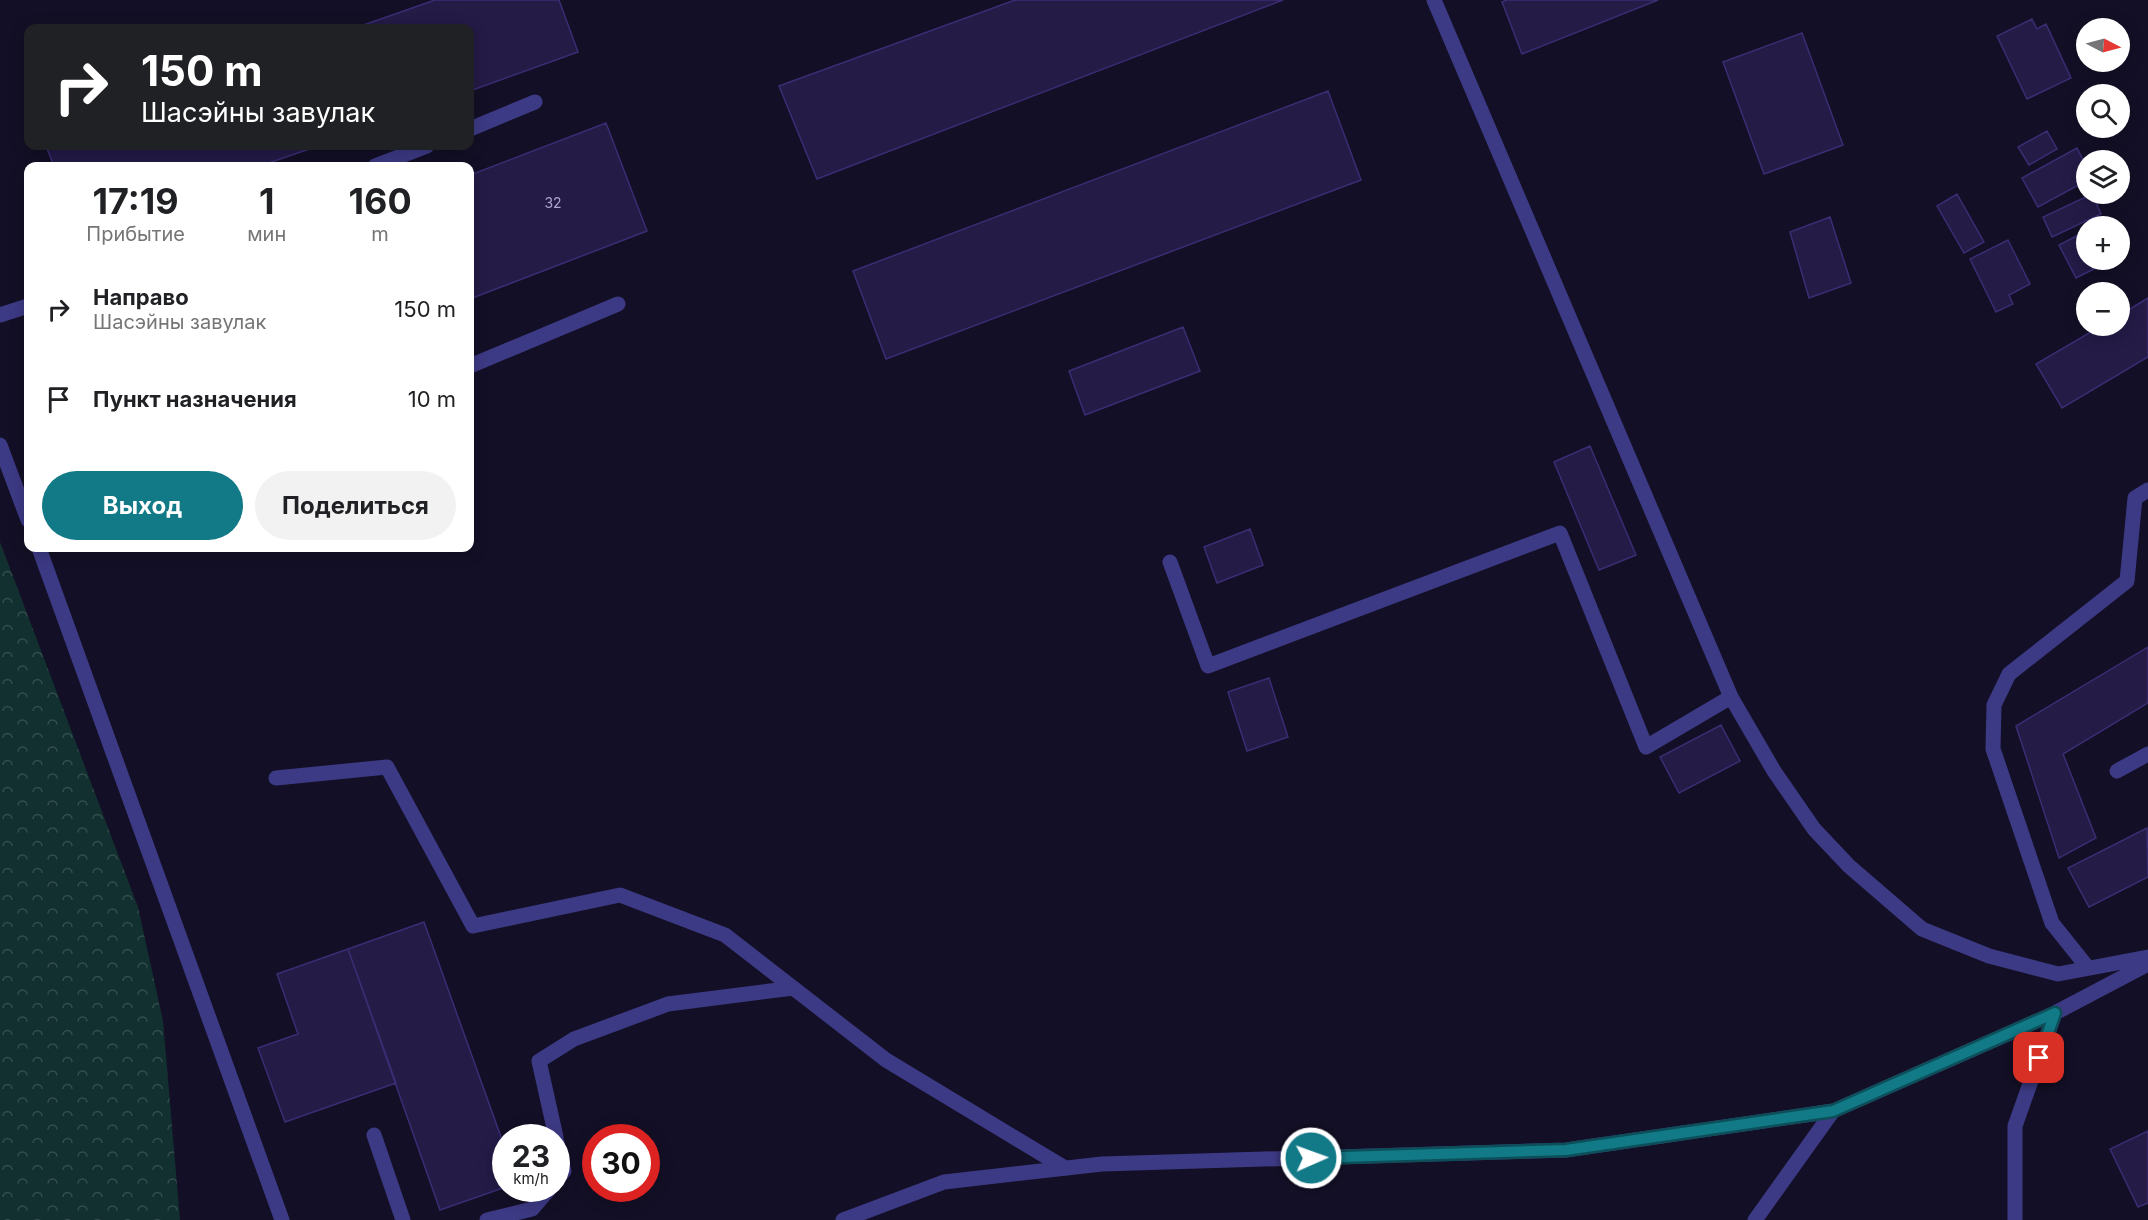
<!DOCTYPE html>
<html lang="ru">
<meta charset="utf-8">
<style>
:root{--surface:#fff;--page:#f2f2f2;--text:#202124;--muted:#757577;--accent:#127987}
body{margin:0;font-family:Inter,sans-serif;background:var(--page);color:var(--text);height:100vh;display:flex;flex-direction:column;font-size:22px;white-space:nowrap}
*{box-sizing:border-box;margin:0}
p{font-size:20px;color:var(--muted)}
.icon{flex:none;width:33px;height:33px;fill:none;stroke:currentColor;stroke-width:2;stroke-linecap:round;stroke-linejoin:round}
.map{position:relative;flex:1;overflow:hidden}
.drawer{position:absolute;left:24px;top:162px;width:450px;height:390px;display:flex;flex-direction:column;background:var(--surface);border-radius:12px;box-shadow:0 3px 15px #0003}
.drawer>*{flex:none}
.guide{position:absolute;left:24px;top:24px;width:450px;height:126px;border-radius:12px;box-shadow:0 3px 15px #0003;background:#202124;color:#fff;overflow:hidden}
.needle{width:39px;rotate:96deg}
.buttons{position:absolute;left:2076px;top:18px;display:grid;gap:12px}
.buttons a{display:grid;place-items:center;width:54px;height:54px;border-radius:50%;background:var(--surface);box-shadow:0 3px 15px #0003;font-size:30px}
.speed{position:absolute;left:492px;top:1124px;display:flex;gap:12px;font-size:30px;font-weight:700;text-align:center}
.speed>*{display:grid;place-content:center;width:78px;height:78px;border-radius:50%;background:var(--surface);box-shadow:0 3px 15px #0003;line-height:1}
.speed small{font-size:15px;font-weight:400}
.speed .limit{border:9px solid #d22;background:#fff;color:#111}
.pin{position:absolute;display:grid;place-items:center;width:51px;height:51px;color:#fff;margin:-26px;border-radius:12px;box-shadow:0 3px 9px #0006}
.me{position:absolute;width:66px;margin:-33px;rotate:88deg;stroke-linejoin:round;filter:drop-shadow(0 0 4px #0008)}
.turn{display:flex;align-items:center;gap:21px;height:126px;padding:0 18px;font-size:27px}
.turn .icon{width:78px;height:78px;stroke-width:2.5}
.turn b{display:block;font-size:42px;line-height:51px}
.eta{display:flex;justify-content:space-evenly;align-items:center;height:102px;text-align:center}
.eta b{font-size:36px;font-weight:700;line-height:42px}
.primary-button{display:flex;gap:12px;margin-top:auto;padding:12px 18px}
.primary-button a{flex:1;height:69px;border-radius:36px;background:var(--accent);color:#fff;font-size:24px;font-weight:700;line-height:69px;text-align:center}
.primary-button a+a{background:var(--page);color:var(--text)}
ul{padding:0;list-style:none}
li{display:flex;align-items:center;gap:18px;height:90px;padding:0 18px}
li div{flex:1}
li b{display:block;font-size:22px}
li em{font-style:normal}
.map>svg:first-child{display:block}
</style>
<div class="map">
<svg width="2148" height="1220" viewBox="0 0 2148 1220">
<defs>
<pattern id="forest-crowns" width="20" height="18" patternUnits="userSpaceOnUse" patternTransform="scale(1.5)"><rect width="20" height="18" fill="#12302f"/><path d="M2 6a3 3 0 1 1 6 0M12 15a3 3 0 1 1 6 0" fill="none" stroke="#344d4e"/></pattern>
</defs>
<rect width="100%" height="100%" fill="#130f26"/>
<path fill="url(#forest-crowns)" d="M0 542 138 907 163 1021 180 1220H0Z"/>
<path fill="#241b47" stroke="#3b2d73" stroke-width="1.5" d="M435 0H559L578 52 470 91V28H355Z
M1015 0H1283L817 179 779 86Z
M1507 0H1658L1522 54 1502 2Z
M2032 19 2037 29 2046 24 2071 78 2027 99 1997 36Z
M1802 33 1843 145 1764 174 1723 62Z
M1328 91 1361 180 886 359 853 271Z
M606 123 647 231 470 299V175Z
M2047 131 2057 149 2029 165 2018 147Z
M46 146H318L260 166H54Z
M2077 148 2086 166V181L2038 207 2022 178Z
M1957 194 1984 242 1964 253 1937 206Z
M2092 194 2101 214 2052 237 2043 217Z
M1830 217 1851 283 1809 298 1790 232Z
M2106 221 2109 226H2096Z
M2086 231V260H2112L2076 278 2059 245Z
M2008 240 2030 284 2009 295 2013 304 1996 312 1970 259Z
M2148 298V357L2062 408 2036 364 2101 326H2120V315Z
M1183 327 1200 371 1085 415 1069 371Z
M1590 446 1636 555 1599 570 1554 462Z
M1250 529 1263 565 1217 583 1204 547Z
M2148 647V703L2063 754 2096 838 2059 858 2016 726Z
M1269 678 1288 737 1247 751 1228 692Z
M1721 725 1740 761 1679 793 1660 757Z
M2147 828 2148 877 2089 907 2068 868Z
M424 922 506 1151V1187L440 1210 348 949Z
M348 949 396 1083 285 1122 258 1048 298 1034 277 974Z
M2148 1131V1203L2138 1207 2110 1149Z"/>
<g fill="none" stroke-linecap="round" stroke-linejoin="round">
<path stroke="#3d3a85" stroke-width="15" d="M1434 0 1731 697 1774 771 1814 829 1849 866 1922 929 1989 956 2058 974 2148 957
M470 129 535 102
M375 166 427 146
M0 315 28 306
M470 366 618 304
M1170 562 1208 666 1560 533 1646 747 1731 697
M2117 771 2148 754
M276 778 387 767 473 926 620 895 725 935 886 1060 1065 1168
M2088 968 2052 923 1993 749 1994 705 2009 674 2127 581 2135 498 2148 490
M374 1135 403 1220
M556 1137 539 1061 574 1039 668 1004 793 988
M556 1139 564 1171 556 1180
M487 1220 532 1209 550 1188
M1755 1220 1833 1111"/>
<path stroke="#3d3a85" stroke-width="15" d="M0 445 28 520
M39 548 282 1220
M843 1220 944 1182 1102 1164 1566 1150 1833 1111 2055 1013 2148 964
M2015 1220V1126L2055 1013"/>
</g>
<g fill="none" stroke-linecap="round" stroke-linejoin="round">
<g stroke="#0c4f58" stroke-width="15">
<path id="route" d="M1311 1158 1566 1150 1833 1111 2055 1013 2039 1058"/>
</g>
<use href="#route" stroke="#127987" stroke-width="10"/>
</g>
<g text-anchor="middle" stroke-width="6" stroke-linejoin="round" paint-order="stroke">
<g font-size="14" fill="#aca6d1">
<text x="553" y="208">32</text>
</g>
</g>
</svg>
<div class="buttons">
<a><svg class="needle" viewBox="-14 -14 28 28"><path d="M0-13l5 13h-10z" fill="#e53935"/><path d="M0 13l5-13h-10z" fill="#757577"/></svg></a>
<a><svg class="icon" aria-label="search" viewBox="0 0 24 24"><circle cx="10" cy="10" r="6"/><path d="M15 15l6 6"/></svg></a>
<a><svg class="icon" aria-label="layers" viewBox="0 0 24 24"><path d="M12 4l9 5-9 5-9-5zM3 14l9 5 9-5"/></svg></a>
<a>+</a>
<a>−</a>
</div>
<div class="speed"><div>23<small>km/h</small></div><div class="limit">30</div></div>
<div class="pin" style="left:2039px;top:1058px;background:#d93025"><svg class="icon" aria-label="arrive" viewBox="0 0 24 24"><path d="M6 21V4h12l-3 4 3 4H6"/></svg></div>
<svg class="me" style="left:1311px;top:1158px" viewBox="-20 -20 40 40"><circle r="17" fill="#127987" stroke="#fff" stroke-width="3"/><path d="M0-11L8 9 0 5-8 9z" fill="#fff"/></svg>
<div class="guide">
<div class="turn"><svg class="icon" aria-label="right" viewBox="0 0 24 24"><path d="M7 20v-9h11M14 6l5 5-5 5"/></svg><div><b>150 m</b>Шасэйны завулак</div></div>
</div>
<section class="drawer">
<div class="eta">
<div><b>17:19</b><p>Прибытие</p></div>
<div><b>1</b><p>мин</p></div>
<div><b>160</b><p>m</p></div>
</div>
<ul>
<li><svg class="icon" aria-label="right" viewBox="0 0 24 24"><path d="M7 20v-9h11M14 6l5 5-5 5"/></svg><div><b>Направо</b><p>Шасэйны завулак</p></div><em>150 m</em></li>
<li><svg class="icon" aria-label="arrive" viewBox="0 0 24 24"><path d="M6 21V4h12l-3 4 3 4H6"/></svg><div><b>Пункт назначения</b></div><em>10 m</em></li>
</ul>
<div class="primary-button"><a>Выход</a><a>Поделиться</a></div>
</section>
</div>
